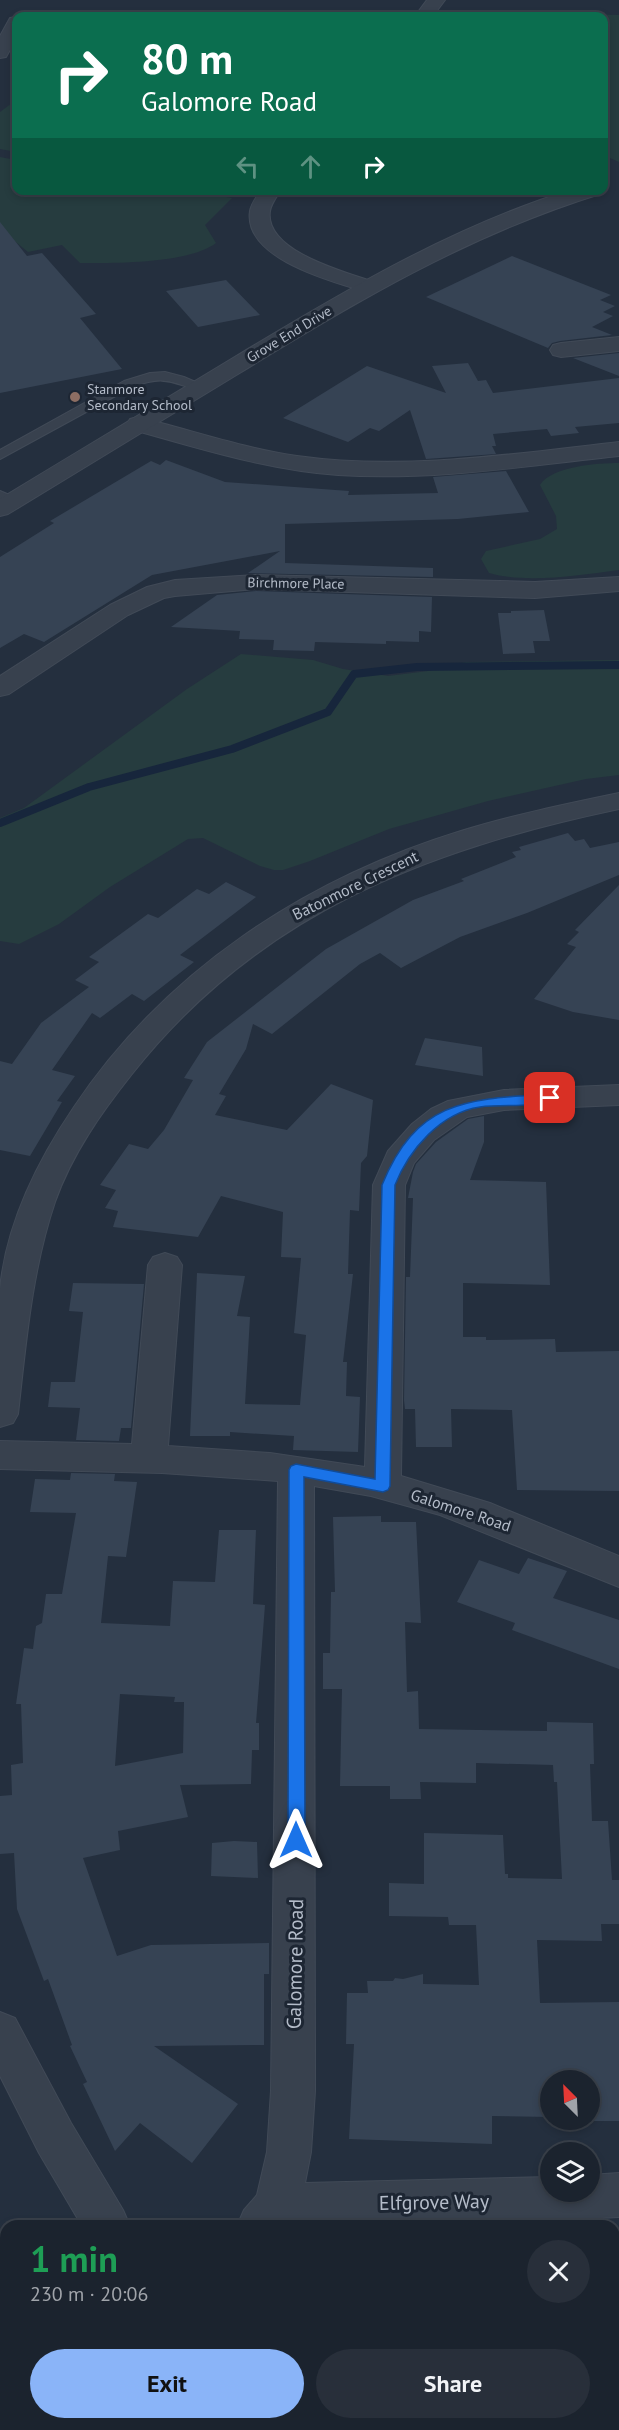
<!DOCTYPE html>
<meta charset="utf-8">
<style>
:root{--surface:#1b232e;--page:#282f3a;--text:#f1f3f6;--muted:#a0a4aa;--line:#39404a;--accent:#8ab4f8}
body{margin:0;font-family:"PT Sans",sans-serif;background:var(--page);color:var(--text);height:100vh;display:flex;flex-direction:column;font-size:22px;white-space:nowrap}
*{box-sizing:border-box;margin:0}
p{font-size:20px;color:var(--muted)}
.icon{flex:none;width:33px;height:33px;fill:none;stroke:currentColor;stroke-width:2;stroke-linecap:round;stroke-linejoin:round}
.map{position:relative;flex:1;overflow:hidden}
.side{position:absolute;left:0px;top:2220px;width:620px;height:210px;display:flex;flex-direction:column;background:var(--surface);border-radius:18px 18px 0 0;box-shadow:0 3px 9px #0003,0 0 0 2px var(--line)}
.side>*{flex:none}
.top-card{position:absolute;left:12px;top:12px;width:596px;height:183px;border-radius:12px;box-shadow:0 3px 9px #0003,0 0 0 2px var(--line);background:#0b6e4f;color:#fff;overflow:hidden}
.needle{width:39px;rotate:336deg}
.controls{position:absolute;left:540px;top:2070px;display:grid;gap:12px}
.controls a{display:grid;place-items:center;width:60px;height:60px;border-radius:50%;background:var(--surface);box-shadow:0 3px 9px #0003,0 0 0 2px var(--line);font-size:30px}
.pin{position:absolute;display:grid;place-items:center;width:51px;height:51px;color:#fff;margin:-26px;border-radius:12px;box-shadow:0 3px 9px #0006}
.me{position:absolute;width:66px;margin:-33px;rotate:0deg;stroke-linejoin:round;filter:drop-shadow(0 0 4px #0008)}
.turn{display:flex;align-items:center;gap:21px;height:126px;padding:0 30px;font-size:27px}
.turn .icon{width:78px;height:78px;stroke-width:2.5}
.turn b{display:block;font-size:42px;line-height:51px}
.lanes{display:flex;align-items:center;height:57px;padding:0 30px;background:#0003;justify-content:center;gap:30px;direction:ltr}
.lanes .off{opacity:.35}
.round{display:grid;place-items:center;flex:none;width:63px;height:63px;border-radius:32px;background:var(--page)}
.overview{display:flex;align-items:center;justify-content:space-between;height:102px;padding:0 30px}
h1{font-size:36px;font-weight:700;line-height:45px;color:#1e9e55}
.action{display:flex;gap:12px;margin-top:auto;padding:12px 30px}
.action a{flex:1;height:69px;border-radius:36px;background:var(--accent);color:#111;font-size:24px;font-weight:700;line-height:69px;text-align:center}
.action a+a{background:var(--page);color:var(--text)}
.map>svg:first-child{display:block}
</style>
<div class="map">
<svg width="619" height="2430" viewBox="0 0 619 2430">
<rect width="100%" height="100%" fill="#242f3e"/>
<path fill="#263c3f" d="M439 10 619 15V162L603 155V16H437Z
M16 100V152L0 149V112Z
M0 157 16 160V190H189L232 198 205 225 216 243C188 264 115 263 80 263L62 245 28 252 0 229Z
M619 463V570C581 575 526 584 489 573L481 559 486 551 540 539 557 529 556 516 540 485C552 466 598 463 619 463Z
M241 654 313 660 343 669 388 676 428 671 466 662 619 660V775L586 779 488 801 389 829 310 861 283 870H274L260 866 203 838 188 839 110 887 59 924 19 944 0 941V818L24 808 187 689Z"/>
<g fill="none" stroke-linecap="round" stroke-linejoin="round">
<path stroke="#17263c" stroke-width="8" d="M0 823 89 787 232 749 328 712 354 674 417 667 619 665"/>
</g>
<path fill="#364354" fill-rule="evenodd" d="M0 222 27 256 42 253 96 314 80 318 122 369 0 393Z
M512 256 611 295 600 300 615 306 603 312 613 316 592 327 612 335 560 341 552 343 548 348 426 297Z
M226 280 260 315 198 327 166 291Z
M619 353V376L573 358Z
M468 363 478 381 486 380 493 393 619 378V423L575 427 579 433 551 436 547 429 493 434 496 446H492L496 454 426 459 410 410 379 431 370 428 348 442 283 418 367 366 446 393 432 366Z
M166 460 225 482 349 491 348 495 438 493 433 477 506 471 529 512 458 519 285 524V563L433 568V577L248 573 280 551 152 575 44 642 24 634 0 648V557L54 523 50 521 151 461 160 465Z
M256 591 432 597 431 632 419 631V642L386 641V644L315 642 314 651 273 650 274 640 239 639 240 631 171 627 217 595Z
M544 610 550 641H533L535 653 503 654 498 613H511V611Z
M568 833 575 841 584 839 590 848 619 842V875L527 913 460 937 401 968 380 953 360 964 272 1034 253 1024 246 1049 219 1094 226 1096 215 1115 287 1130 331 1084 373 1100 367 1156 361 1163 359 1211 350 1210 348 1274H353L343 1362H347L346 1396 360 1397 358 1452 293 1450 294 1436 230 1432V1436H190L197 1273 245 1276 237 1316 250 1317 245 1404 300 1405 306 1335 294 1333 301 1258 281 1257 283 1212 221 1196 198 1237 113 1227 118 1211 105 1208 116 1190 100 1185 129 1144 148 1149 164 1130 193 1080 184 1078 207 1042 326 949 413 900 464 881 461 879 516 857 512 852 521 850 519 847Z
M226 882 256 897 180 955 194 962 144 1001 132 994 100 1018 92 1013 52 1070 75 1076 57 1101 62 1102 30 1156 0 1150V1061L12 1064 41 1023 89 987 75 980 99 962 89 957 148 914 158 918 197 889 209 894Z
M619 885V1020L573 1012 534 999 576 947 567 944 579 932 575 930Z
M425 1038 482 1047 483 1076 415 1065Z
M484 1116V1142L470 1180 546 1182 550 1285 463 1283V1337H486V1340L555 1339 556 1352 619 1351V1491L517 1490 512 1410 451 1409 452 1447H416L415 1409H405L404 1400 406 1277H410L413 1198H408L413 1172 416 1164 436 1142 468 1119Z
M73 1283 144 1284 131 1428H121L119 1441 76 1440 80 1408 48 1407 51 1382H75L83 1312 69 1311Z
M71 1473 115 1474 114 1481 137 1482 126 1557 108 1556 101 1623 170 1626 173 1581 215 1582 219 1530H256L253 1604 265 1605 256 1723H259V1750H252L251 1784 180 1785 188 1817 118 1831 120 1850 83 1858 117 1956 151 1945 269 1943V1974H264V2045L154 2046 238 2104 192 2163 140 2123 115 2151 83 2084 87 2082 70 2046 72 2045 48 1979 44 1981 17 1909 14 1853 0 1854V1796L12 1795 11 1765 23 1763 21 1704H16L24 1648 33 1649 36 1626 42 1623 46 1594H62L76 1513 30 1512 35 1479 70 1480ZM120 1694 175 1697 174 1702H184L183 1753 115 1766Z
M381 1516V1522H416L421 1623 405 1622 407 1692 418 1691 419 1729 547 1731V1722L593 1723 594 1764H590L592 1821H608L612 1880H619V1924H601L602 1941 537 1940 540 2003 619 2002V2121H566L590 2120V2080H550V2117L492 2116V2144L349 2139 354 2044H346L347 1993H368L367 1981H393L395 1978 403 1979 423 1974V1984L479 1985 476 1925H449L448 1917 389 1916V1883L424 1884V1833L503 1835 505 1874H508V1878L562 1879 557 1782H554L553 1765 476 1763V1783L420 1782 421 1799H390V1786H340L342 1689H323V1653H330L331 1592H335L333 1517Z
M528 1558 567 1571 553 1598 619 1620V1669L512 1630 515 1623 457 1602 479 1560 519 1574Z
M234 1841 257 1842 258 1878 211 1876 212 1843Z"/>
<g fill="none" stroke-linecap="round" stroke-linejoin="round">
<g stroke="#414a57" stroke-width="2">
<path id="service" d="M165 372 184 377 207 387 201 391C169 382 166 375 132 387L0 459V450L124 381 150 373Z
M0 491 21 500 14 504 0 499Z"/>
</g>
<g stroke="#414a57" stroke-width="2">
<path id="minor" d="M427 0H445L433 16H415Z
M261 190H281C277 196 271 204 270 211 264 251 345 272 374 282L378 286 374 290 367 292 360 290C327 280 243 257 250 211 251 204 257 196 261 190Z
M619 337V351L561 357 553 355 550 350 553 345 561 343Z
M138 417C191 430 243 448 297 456 404 471 512 454 619 442V456C526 466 432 481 338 475 267 470 198 448 130 429L127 424 130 419Z
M256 575 535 582 619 577V591L535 598 256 589 175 596 164 598 128 615 9 694 0 696V676L110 605 147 587 175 580Z
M619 793V809C425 850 258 914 132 1074 101 1113 72 1154 55 1202 32 1270 26 1343 18 1414L13 1423 0 1427C0 1396 0 1365 0 1333 0 1319 0 1303 0 1289 6 1224 38 1160 74 1107 165 971 305 879 461 831 513 815 566 804 619 793Z
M619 1085V1105L504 1110 467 1117 434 1140 414 1163 405 1185 401 1476 490 1503 619 1556V1587L440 1515 371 1496 314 1486 315 2091 311 2152 305 2183 550 2177V2192H590V2175L619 2173V2217L501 2223 237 2226 244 2210 257 2195 267 2152 271 2091 278 1481 162 1473 0 1469V1441L132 1444 148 1265 153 1257 165 1253 177 1257 182 1265 168 1446 270 1453 365 1467 373 1185 388 1151 412 1124 431 1109 448 1101 504 1090Z
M0 2012 15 2018 71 2123 123 2210 130 2226H82L39 2153 0 2076Z
M211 2424H260L262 2430H213Z"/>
</g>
<g stroke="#414a57" stroke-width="2">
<path id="tertiary" d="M16 17V39L6 57 0 58V36L10 18Z
M570 190H603L600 194C468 235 355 302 238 374 161 421 85 467 8 514L0 516V499C78 451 156 405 233 358 341 293 449 228 570 190Z"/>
</g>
<use href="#service" fill="#38414e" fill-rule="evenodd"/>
<use href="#minor" fill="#38414e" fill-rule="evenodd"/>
<use href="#tertiary" fill="#38414e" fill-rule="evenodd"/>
</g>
<path fill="#1a73e8" stroke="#114b97" stroke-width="1.5" d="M550 1094 556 1098 554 1101C531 1108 504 1104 480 1107 440 1113 409 1150 395 1185L390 1486 388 1490 383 1492 304 1477 305 1840 302 1845 296 1847 290 1845 288 1840 289 1470 291 1466 296 1464 375 1479 382 1185C417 1099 468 1099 550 1094Z"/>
<circle fill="#8d6e63" stroke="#1d2633" stroke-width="2" cx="75" cy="397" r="6"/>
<g text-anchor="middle" stroke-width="6" stroke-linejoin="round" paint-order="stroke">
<g font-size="14" fill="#b4bcc9" stroke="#1d2633">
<text transform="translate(289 334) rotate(-31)" y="5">Grove End Drive</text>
<text transform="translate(296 583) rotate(1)" y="5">Birchmore Place</text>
</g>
<g font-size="14" fill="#b4bcc9" stroke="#1d2633" text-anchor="start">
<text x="87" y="394">Stanmore<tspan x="87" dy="16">Secondary School</tspan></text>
</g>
<g font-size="16" fill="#b4bcc9" stroke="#1d2633">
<text transform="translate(355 885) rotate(-26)" y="6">Batonmore Crescent</text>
<text transform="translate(461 1510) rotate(18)" y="6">Galomore Road</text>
</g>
<g font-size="20" fill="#b4bcc9" stroke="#1d2633">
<text transform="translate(295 1964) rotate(-89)" y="7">Galomore Road</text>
<text transform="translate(434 2202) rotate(-1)" y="7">Elfgrove Way</text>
</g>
</g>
</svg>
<div class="controls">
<a><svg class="needle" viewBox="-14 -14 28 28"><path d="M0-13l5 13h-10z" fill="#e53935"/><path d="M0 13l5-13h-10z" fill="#a0a4aa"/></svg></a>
<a><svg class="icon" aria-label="layers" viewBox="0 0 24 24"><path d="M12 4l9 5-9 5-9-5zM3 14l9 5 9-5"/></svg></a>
</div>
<div class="pin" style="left:550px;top:1098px;background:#d93025"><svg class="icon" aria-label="arrive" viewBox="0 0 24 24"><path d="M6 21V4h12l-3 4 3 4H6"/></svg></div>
<svg class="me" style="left:296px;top:1840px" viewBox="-20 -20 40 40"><path d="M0-17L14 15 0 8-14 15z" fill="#1a73e8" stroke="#fff" stroke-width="4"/></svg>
<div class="top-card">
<div class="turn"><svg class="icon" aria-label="right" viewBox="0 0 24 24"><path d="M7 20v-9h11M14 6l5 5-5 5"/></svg><div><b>80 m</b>Galomore Road</div></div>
<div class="lanes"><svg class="icon off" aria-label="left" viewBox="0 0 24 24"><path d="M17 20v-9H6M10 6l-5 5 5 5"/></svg><svg class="icon off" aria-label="ahead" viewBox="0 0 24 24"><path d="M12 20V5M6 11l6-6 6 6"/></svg><svg class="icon" aria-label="right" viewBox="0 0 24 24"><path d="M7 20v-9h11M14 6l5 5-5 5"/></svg></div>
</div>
<section class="side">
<div class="overview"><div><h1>1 min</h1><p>230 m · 20:06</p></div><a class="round"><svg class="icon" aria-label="close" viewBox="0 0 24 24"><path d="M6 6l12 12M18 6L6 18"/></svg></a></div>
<div class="action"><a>Exit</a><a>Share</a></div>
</section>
</div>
